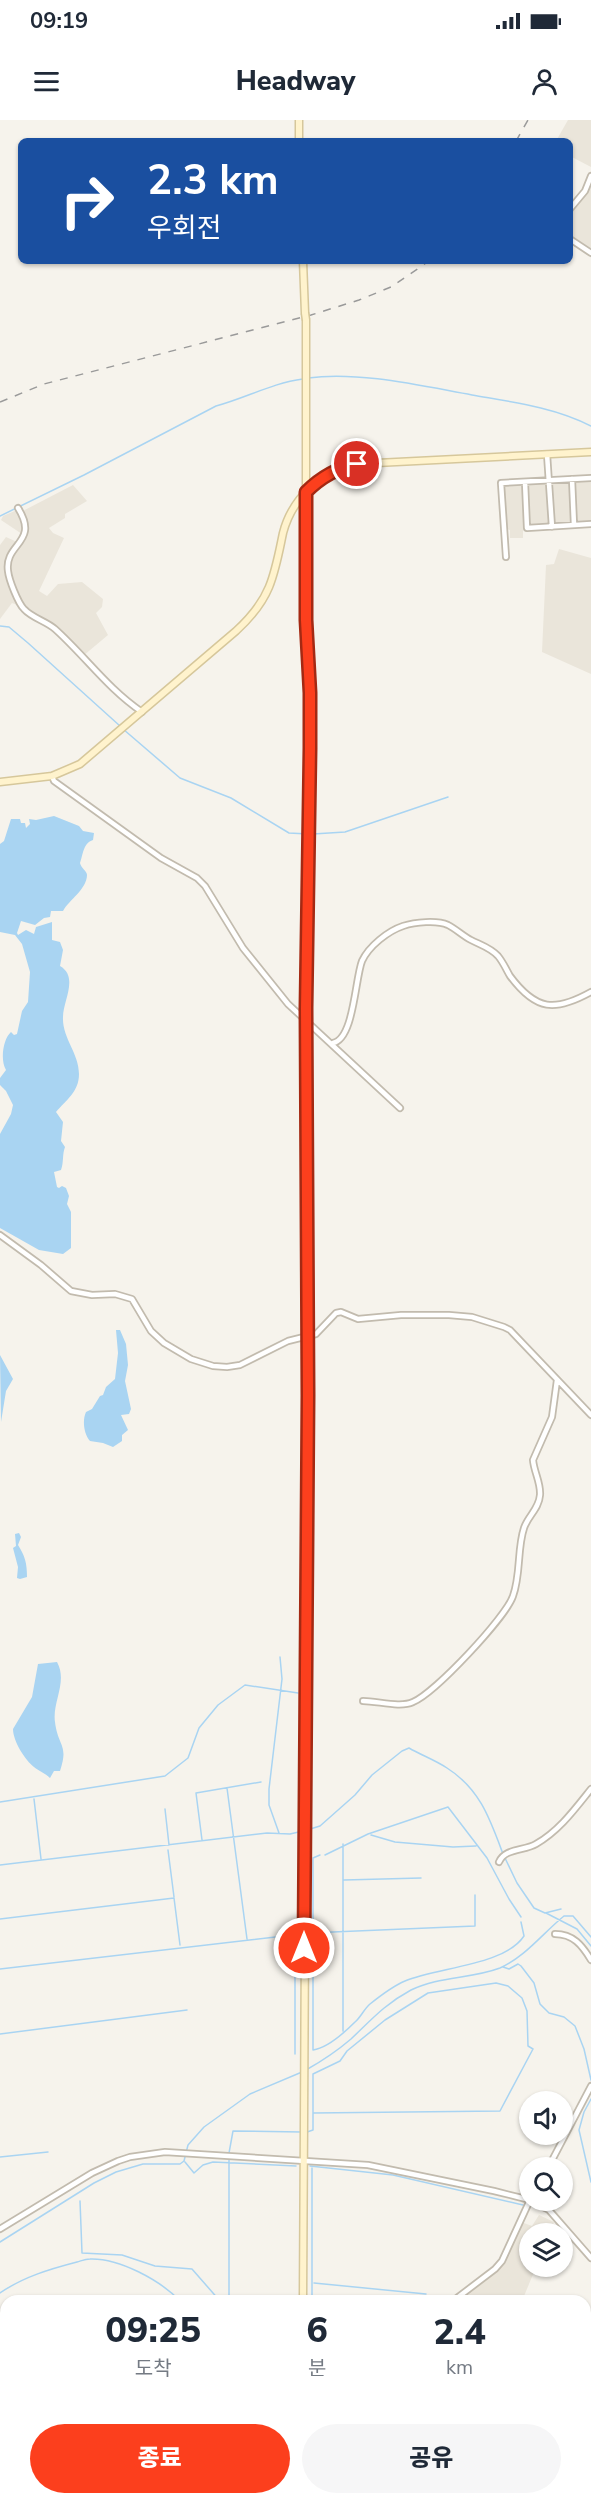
<!DOCTYPE html>
<html lang="ko">
<meta charset="utf-8">
<style>
:root{--surface:#fff;--page:#f6f6f7;--text:#1f2937;--muted:#747a83;--accent:#fc3f1d}
body{margin:0;font-family:"Nunito Sans","Noto Sans KR",sans-serif;background:var(--page);color:var(--text);height:100vh;display:flex;flex-direction:column;font-size:22px;white-space:nowrap}
*{box-sizing:border-box;margin:0}
p{font-size:20px;color:var(--muted)}
.icon{flex:none;width:33px;height:33px;fill:none;stroke:currentColor;stroke-width:2;stroke-linecap:round;stroke-linejoin:round}
.map{position:relative;flex:1;overflow:hidden}
.drawer{position:absolute;left:0px;top:2175px;width:591px;height:210px;display:flex;flex-direction:column;background:var(--surface);border-radius:18px 18px 0 0;box-shadow:0 2px 4px #0004}
.drawer>*{flex:none}
.banner{position:absolute;left:18px;top:18px;width:555px;height:126px;border-radius:9px;box-shadow:0 2px 4px #0004;background:#1a4fa0;color:#fff;overflow:hidden}
.fabs{position:absolute;left:519px;top:1971px;display:grid;gap:12px}
.fabs a{display:grid;place-items:center;width:54px;height:54px;border-radius:50%;background:var(--surface);box-shadow:0 2px 4px #0004;font-size:30px}
.pin{position:absolute;display:grid;place-items:center;width:51px;height:51px;color:#fff;margin:-26px;border:3px solid #fff;border-radius:50%;box-shadow:0 2px 6px #0007}
.me{position:absolute;width:66px;margin:-33px;rotate:0deg;stroke-linejoin:round;filter:drop-shadow(0 0 4px #0008)}
.turn{display:flex;align-items:center;gap:21px;height:126px;padding:0 30px;font-size:27px}
.turn .icon{width:78px;height:78px;stroke-width:2.5}
.turn b{display:block;font-size:42px;line-height:51px}
.eta{display:flex;justify-content:space-evenly;align-items:center;height:102px;text-align:center}
.eta b{font-size:36px;font-weight:800;line-height:42px}
.action{display:flex;gap:12px;margin-top:auto;padding:12px 30px}
.action a{flex:1;height:69px;border-radius:36px;background:var(--accent);color:#fff;font-size:24px;font-weight:800;line-height:69px;text-align:center}
.action a+a{background:var(--page);color:var(--text)}
.status{display:flex;justify-content:space-between;align-items:center;height:42px;padding:0 30px;background:var(--surface);direction:ltr}
.status svg{height:16px;fill:currentColor}
header{display:flex;justify-content:space-between;align-items:center;height:78px;padding:0 30px;background:var(--surface);font-size:27px;font-weight:800}
.map>svg:first-child{display:block}
</style>
<div class="status"><b>09:19</b><svg viewBox="0 0 49 12"><path d="M0 12V9h3v3zM5 12V6h3v6zM10 12V3h3v9zM15 12V0h3v12zM26 1h20v11H26zM47 4h2v5h-2z"/></svg></div>
<header><svg class="icon" aria-label="menu" viewBox="0 0 24 24"><path d="M4 6h16M4 12h16M4 18h16"/></svg>Headway<svg class="icon" aria-label="person" viewBox="0 0 24 24"><circle cx="12" cy="8" r="4"/><path d="M4 21q1-7 8-7t8 7"/></svg></header>
<div class="map">
<svg width="591" height="2385" viewBox="0 0 591 2385">
<rect width="100%" height="100%" fill="#f6f3ec"/>
<path fill="#eae5da" d="M568 0H591V47L570 36V21H556Z
M591 61V131L570 115V95L587 71Z
M591 360V403L523 406V418H510V410L506 409 503 365Z
M73 365 87 381 65 394V398L49 408 53 413 64 418 39 471 47 476 58 464 82 462 103 479 102 487 96 493 108 515 83 536 56 506 25 488 12 483 0 499V425L6 417 17 422 22 414 1 400 3 396 17 390 19 393Z
M559 429 591 438V554L542 532 546 445 554 444Z
M539 2095 554 2102 550 2113 530 2114V2146L536 2147 522 2181H456L495 2152 504 2142 521 2102 532 2106Z
M5 2224 6 2357 0 2358V2230Z"/>
<path fill="#a9d4f2" d="M54 696 79 706 83 711 94 713 93 720C83 723 83 735 80 743 81 748 87 751 87 755 87 769 69 780 63 791H51L50 797 44 798 35 805 21 801 17 813 18 815 26 810 34 814 36 807 52 802V820L60 822 63 830 60 846C79 857 63 881 63 897 62 918 79 933 79 954 79 972 66 980 56 992L63 1002 61 1021 65 1027C62 1035 64 1042 61 1050L54 1052 57 1067 59 1068 62 1066 66 1068 69 1076 67 1084 71 1092V1128L63 1134 39 1130 0 1108V1014L11 994 13 985 6 971 0 965V958L6 950C0 940 3 919 11 912L14 915 17 914 22 891 28 882 30 852 22 824 15 815 0 812V724L4 721 11 699H20L21 703H25L26 708 30 704 29 699 36 700Z
M116 1210H120L126 1224 128 1245 125 1261 131 1289 129 1294 121 1295 128 1310 122 1315V1321L113 1327 103 1323 90 1321C84 1314 82 1301 86 1292L92 1289 100 1276 103 1275 106 1267 115 1259 118 1233Z
M0 1235 13 1259 6 1271 1 1302Z
M19 1413 21 1417 18 1425C25 1436 27 1443 27 1457L20 1459 17 1458 18 1447 13 1428 16 1426 15 1414Z
M57 1542C68 1562 52 1582 55 1602 58 1627 69 1624 60 1651H54L50 1658C45 1653 39 1651 34 1647 25 1640 13 1621 13 1609L32 1577 38 1544Z"/>
<g fill="none" stroke-linecap="round" stroke-linejoin="round">
<path stroke="#a9d4f2" stroke-width="1.5" d="M308 258C359 251 422 266 472 275 512 282 554 287 591 306
M0 396 84 355 216 286C246 278 272 263 303 259
M0 506 9 507 28 523 120 606
M123 609 180 658 231 678 289 713 308 714
M313 714 345 712 448 677
M227 1668 247 1819
M34 1679 41 1739
M0 1682 165 1656 188 1638 199 1608 218 1585 245 1565 298 1573
M165 1689 169 1725
M307 1710 320 1706 355 1675 372 1655 402 1631 409 1628C421 1635 435 1640 447 1648 480 1669 490 1699 503 1734
M279 1713 269 1685V1669L282 1559 280 1537
M371 1715 395 1722 453 1727 476 1726
M202 1720 196 1673 261 1662
M168 1730 174 1777
M320 1735 313 1738V1930C327 1928 345 1912 355 1902 361 1897 364 1889 370 1884 380 1876 393 1866 405 1861 437 1847 504 1846 524 1816L521 1802
M325 1735 368 1714 448 1687 487 1738 509 1779 521 1797
M505 1738 517 1763 534 1788 545 1793 561 1789
M0 1745 267 1713 290 1714 303 1711
M344 1760 421 1758
M546 1793 577 1809 591 1826
M0 1799 174 1778 180 1825
M309 1813 475 1806V1775
M295 1815V1934
M503 1847 509 1849 518 1844 521 1846 534 1863 540 1884 549 1893 564 1897 575 1906 584 1929 591 1960
M0 1849 301 1814
M343 1911V1724
M0 1914 187 1890
M306 1950C322 1941 337 1931 351 1919 372 1899 385 1884 411 1870 439 1856 471 1859 500 1848 525 1837 543 1813 564 1796H573L591 1817
M591 1979 584 1992 579 2010 591 2062
M307 2012 313 2010V1954L340 1941 347 1931 385 1900 428 1873 496 1863 508 1866 522 1878 527 1891 528 1926 533 1929 500 1991 313 1993
M229 2033 233 2011 302 2012
M0 2037 48 2032
M229 2038V2181
M185 2042 194 2053 203 2045 213 2042 296 2046
M310 2046 393 2055 523 2085
M80 2081 82 2133 122 2135 155 2146 192 2149 220 2181
M0 2122 94 2063 116 2052 143 2044H180L184 2041 188 2025 204 2007 250 1974 302 1952
M314 2163 426 2174
M0 2173C23 2157 50 2149 77 2142 81 2141 85 2139 90 2139 119 2138 160 2160 180 2181
M312 2181V2048
M282 2385 285 2379"/>
<g stroke="#c2bbae" stroke-width="8">
<path id="street" d="M570 89 585 71 591 56
M570 119 591 133
M547 334 552 407
M572 359 574 405
M525 362 527 408 591 404
M18 388C40 423 4 423 8 451 9 460 18 483 24 489 32 498 46 501 55 509 86 537 107 568 142 592
M506 437 501 363 591 358
M52 656 54 661 161 738 197 758 205 766 243 828 288 884 400 988
M333 923C354 919 355 859 362 841 369 826 388 811 403 806 415 802 437 800 448 805 456 809 463 816 471 820 481 825 491 828 498 836 503 842 506 849 510 856 536 891 555 892 591 872
M0 1115 41 1145 71 1171 92 1175 115 1174 132 1179 151 1211 164 1223 191 1239 213 1246 227 1247 240 1245 288 1221 316 1214 336 1193 341 1192 358 1199 401 1195H449L472 1197 504 1207 510 1210 591 1295
M363 1581C378 1581 400 1588 413 1582 435 1573 506 1497 513 1476 521 1454 517 1429 524 1408 528 1396 539 1389 540 1375 541 1363 534 1352 533 1340L552 1297 557 1260
M499 1742C505 1728 524 1731 536 1724 559 1711 575 1689 591 1669
M555 1814C573 1814 582 1825 591 1840
M548 2048 591 1966
M0 2109 92 2053 118 2041 130 2037 165 2032 368 2045 494 2071 526 2079 549 2090 591 2138
M453 2181 495 2149 502 2141 530 2080"/>
</g>
<g stroke="#d6c79b" stroke-width="9">
<path id="secondary" d="M299 0V21
M303 141 305 193
M0 662 52 656 80 644 236 511C249 499 262 484 269 467 276 450 279 432 283 413 292 378 321 351 357 344L591 332
M303 2181 308 1275 306 888 311 628 306 500V200
M304 2379 305 2385"/>
</g>
<use href="#street" stroke="#fff" stroke-width="4.5"/>
<use href="#secondary" stroke="#fff3cd" stroke-width="6"/>
<path stroke="#9a9a9a" stroke-width="1.5" stroke-dasharray="8 8" stroke-linecap="butt" d="M516 21 528 0
M0 282 44 264 311 195 359 180 391 167 429 141"/>
<g stroke="#d6c79b" stroke-width="9" stroke-linecap="butt">
<path id="secondary-bridge" d="M305 193 306 200"/>
</g>
<use href="#secondary-bridge" stroke="#fff3cd" stroke-width="6"/>
</g>
<g fill="none" stroke-linecap="round" stroke-linejoin="round">
<g stroke="#a42913" stroke-width="15">
<path id="route" d="M304 1828 308 1275 306 888 310 628V573L306 500V372C321 357 336 348 357 344"/>
</g>
<use href="#route" stroke="#fc3f1d" stroke-width="10"/>
</g>
</svg>
<div class="fabs">
<a><svg class="icon" aria-label="sound" viewBox="0 0 24 24"><path d="M4 9h4l5-4v14l-5-4H4zM17 9q2 3 0 6"/></svg></a>
<a><svg class="icon" aria-label="search" viewBox="0 0 24 24"><circle cx="10" cy="10" r="6"/><path d="M15 15l6 6"/></svg></a>
<a><svg class="icon" aria-label="layers" viewBox="0 0 24 24"><path d="M12 4l9 5-9 5-9-5zM3 14l9 5 9-5"/></svg></a>
</div>
<div class="pin" style="left:357px;top:344px;background:#d93025"><svg class="icon" aria-label="arrive" viewBox="0 0 24 24"><path d="M6 21V4h12l-3 4 3 4H6"/></svg></div>
<svg class="me" style="left:304px;top:1828px" viewBox="-20 -20 40 40"><circle r="17" fill="#fc3f1d" stroke="#fff" stroke-width="3"/><path d="M0-11L8 9 0 5-8 9z" fill="#fff"/></svg>
<div class="banner">
<div class="turn"><svg class="icon" aria-label="right" viewBox="0 0 24 24"><path d="M7 20v-9h11M14 6l5 5-5 5"/></svg><div><b>2.3 km</b>우회전</div></div>
</div>
<section class="drawer">
<div class="eta">
<div><b>09:25</b><p>도착</p></div>
<div><b>6</b><p>분</p></div>
<div><b>2.4</b><p>km</p></div>
</div>
<div class="action"><a>종료</a><a>공유</a></div>
</section>
</div>
